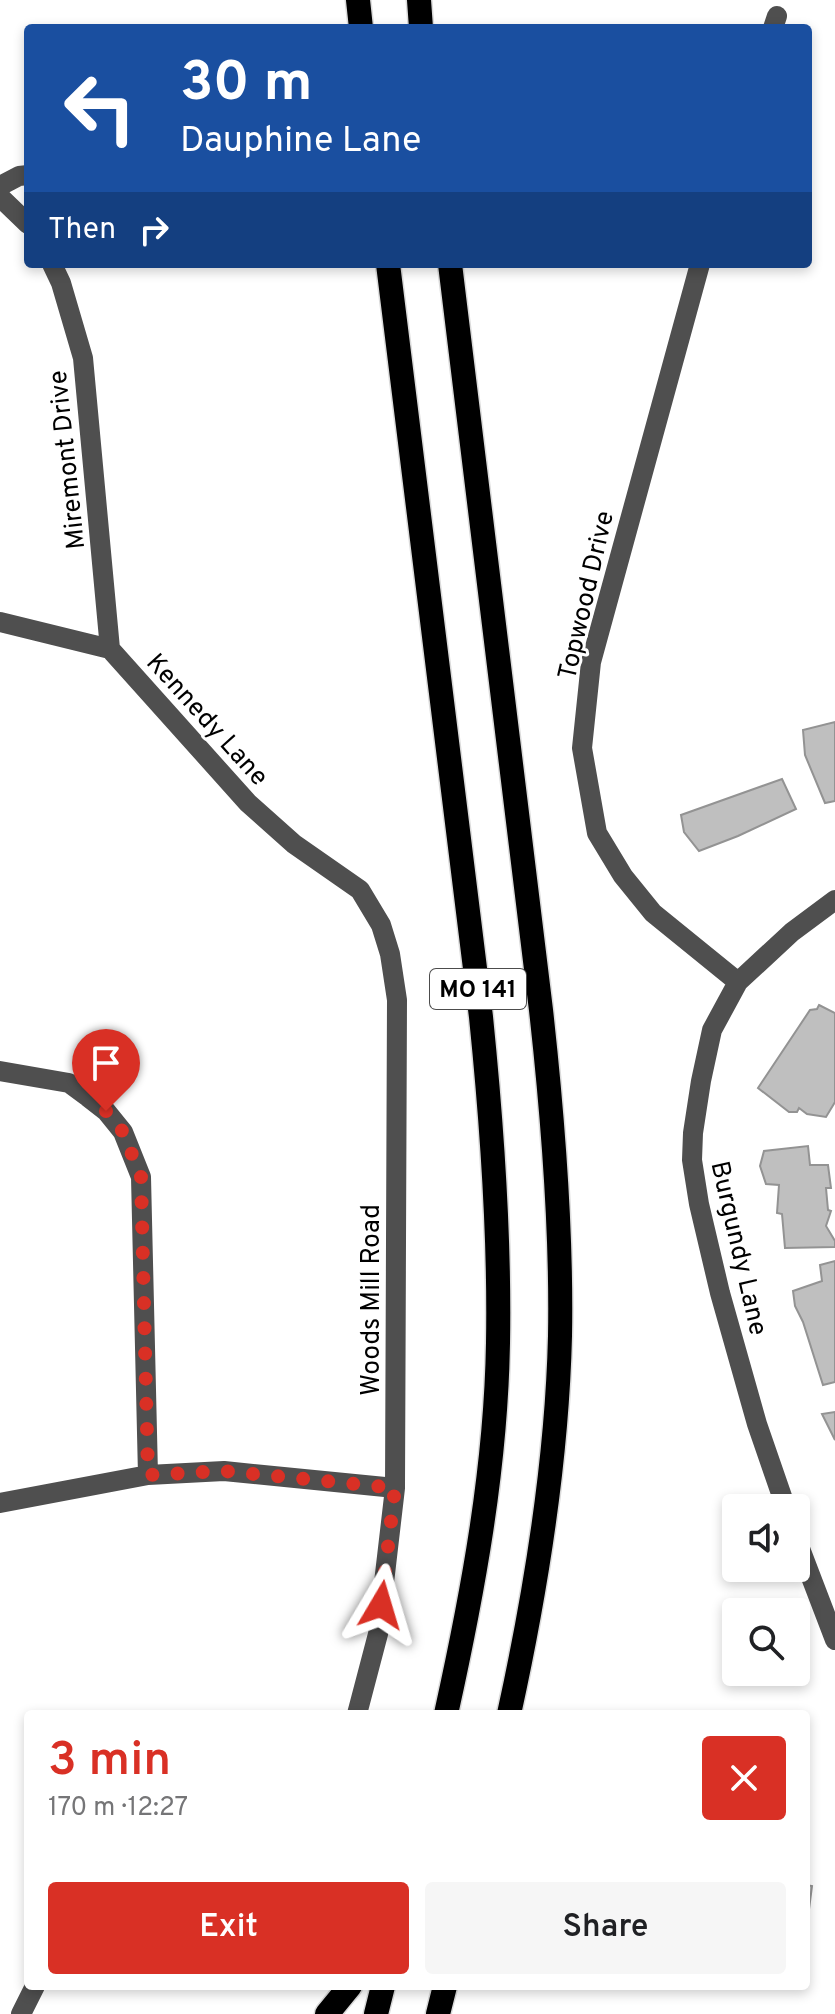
<!DOCTYPE html>
<meta charset="utf-8">
<style>
:root{--surface:#fff;--page:#f6f6f6;--text:#202124;--muted:#757577;--accent:#d93025}
body{margin:0;font-family:Overpass,sans-serif;background:var(--page);color:var(--text);height:100vh;display:flex;flex-direction:column;font-size:30px;white-space:nowrap}
*{box-sizing:border-box;margin:0}
p{font-size:26px;color:var(--muted)}
.icon{flex:none;width:44px;height:44px;fill:none;stroke:currentColor;stroke-width:2;stroke-linecap:round;stroke-linejoin:round}
.map{position:relative;flex:1;overflow:hidden}
.details{position:absolute;left:24px;top:1710px;width:786px;height:280px;display:flex;flex-direction:column;background:var(--surface);border-radius:8px;box-shadow:0 4px 12px #0003}
.details>*{flex:none}
.top-card{position:absolute;left:24px;top:24px;width:788px;height:244px;border-radius:8px;box-shadow:0 4px 12px #0003;background:#1a4fa0;color:#fff;overflow:hidden}
.tools{position:absolute;left:722px;top:1494px;display:grid;gap:16px}
.tools a{display:grid;place-items:center;width:88px;height:88px;border-radius:8px;background:var(--surface);box-shadow:0 4px 12px #0003;font-size:40px}
.pin{position:absolute;display:grid;place-items:center;width:68px;height:68px;color:#fff;margin:-82px -34px;border-radius:50% 50% 50% 0;rotate:-45deg;box-shadow:0 0 8px #0007}
.pin .icon{rotate:45deg}
.me{position:absolute;width:88px;margin:-44px;rotate:7deg;stroke-linejoin:round;filter:drop-shadow(0 0 6px #0008)}
.turn{display:flex;align-items:center;gap:28px;height:168px;padding:0 24px;font-size:36px}
.turn .icon{width:104px;height:104px;stroke-width:2.5}
.turn b{display:block;font-size:56px;line-height:68px}
.then{display:flex;align-items:center;height:76px;padding:0 24px;background:#0003;gap:16px;font-size:30px}
.round{display:grid;place-items:center;flex:none;width:84px;height:84px;border-radius:8px;background:var(--page)}
.headline{display:flex;align-items:center;justify-content:space-between;height:136px;padding:0 24px}
h1{font-size:48px;font-weight:600;line-height:60px;color:var(--accent)}
.primary-button{display:flex;gap:16px;margin-top:auto;padding:16px 24px}
.primary-button a{flex:1;height:92px;border-radius:8px;background:var(--accent);color:#fff;font-size:32px;font-weight:600;line-height:92px;text-align:center}
.primary-button a+a{background:var(--page);color:var(--text)}
.map>svg:first-child{display:block}
</style>
<div class="map">
<svg width="835" height="2014" viewBox="0 0 835 2014">
<rect width="100%" height="100%" fill="#fff"/>
<path fill="#bfbfbf" stroke="#939393" stroke-width="2" d="M835 722V801L825 803 805 755 803 730Z
M782 779 796 809 738 836 699 851 684 832 681 815Z
M819 1005 835 1013V1102L826 1117 807 1114 799 1108 797 1112H789L758 1088 810 1010 817 1009Z
M808 1146 810 1165H828L831 1188H826L828 1210 831 1211 826 1226 835 1241V1247L785 1248 782 1214 777 1213 779 1185 766 1184 760 1166 764 1151Z
M835 1261V1382L823 1385 803 1322 795 1306 793 1291 822 1281 820 1265Z
M835 1412V1440L822 1414Z
M806 1885 812 1886 808 1917H806Z"/>
<g fill="none" stroke-linecap="round" stroke-linejoin="round">
<g stroke="#dbdbdb" stroke-width="27">
<path id="highway" d="M358 0 361 28
M419 0 421 28
M388 264 481 1017C492 1125 500 1233 498 1343 496 1468 473 1592 446 1714
M450 264 541 1010C553 1118 562 1227 560 1336 557 1463 536 1591 509 1714
M327 2014 350 1986
M376 2014 383 1986
M438 2014 445 1986"/>
</g>
<path stroke="#4f4f4f" stroke-width="20" d="M773 28 777 16
M0 186 19 176 28 175
M0 197 28 224
M52 264 61 283 83 358 110 649
M700 264 591 662 582 748 597 833 623 876 653 913 738 982
M0 622 110 649 248 803 294 844 360 890 381 925 390 954 397 1000 395 1488 378 1634 357 1714
M0 1071 69 1083 88 1097 106 1111 123 1132 141 1177 148 1475
M0 1503 148 1475 224 1471 395 1488
M786 1508 757 1424 720 1293 699 1204 692 1160 693 1133 701 1081 712 1030 738 982 792 932 835 900
M796 1538 835 1640
M21 2014 35 1986"/>
<use href="#highway" stroke="#000" stroke-width="24"/>
</g>
<g fill="none" stroke-linecap="round" stroke-linejoin="round">
<path stroke="#d93025" stroke-width="14" stroke-dasharray="0 25.2" d="M106 1111 123 1132 141 1177 148 1475 224 1471 395 1488 381 1605"/>
</g>
<g text-anchor="middle" stroke-width="6" stroke-linejoin="round" paint-order="stroke">
<rect fill="#fff" stroke="#4c4c4c" stroke-width="2" x="430" y="969" width="96" height="40" rx="6"/>
<g font-size="24" font-weight="bold" fill="#000">
<text x="478" y="997">MO 141</text>
</g>
<g font-size="26" fill="#000" stroke="#fff">
<text transform="translate(66 460) rotate(-96)" y="9">Miremont Drive</text>
<text transform="translate(585 595) rotate(-77)" y="9">Topwood Drive</text>
<text transform="translate(208 719) rotate(48)" y="9">Kennedy Lane</text>
<text transform="translate(740 1248) rotate(77)" y="9">Burgundy Lane</text>
<text transform="translate(370 1300) rotate(-90)" y="9">Woods Mill Road</text>
</g>
</g>
</svg>
<div class="tools">
<a><svg class="icon" aria-label="sound" viewBox="0 0 24 24"><path d="M4 9h4l5-4v14l-5-4H4zM17 9q2 3 0 6"/></svg></a>
<a><svg class="icon" aria-label="search" viewBox="0 0 24 24"><circle cx="10" cy="10" r="6"/><path d="M15 15l6 6"/></svg></a>
</div>
<div class="pin" style="left:106px;top:1111px;background:#d93025"><svg class="icon" aria-label="arrive" viewBox="0 0 24 24"><path d="M6 21V4h12l-3 4 3 4H6"/></svg></div>
<svg class="me" style="left:381px;top:1605px" viewBox="-20 -20 40 40"><path d="M0-17L14 15 0 8-14 15z" fill="#d93025" stroke="#fff" stroke-width="4"/></svg>
<div class="top-card">
<div class="turn"><svg class="icon" aria-label="left" viewBox="0 0 24 24"><path d="M17 20v-9H6M10 6l-5 5 5 5"/></svg><div><b>30 m</b>Dauphine Lane</div></div>
<div class="then">Then<svg class="icon" aria-label="right" viewBox="0 0 24 24"><path d="M7 20v-9h11M14 6l5 5-5 5"/></svg></div>
</div>
<section class="details">
<div class="headline"><div><h1>3 min</h1><p>170 m · 12:27</p></div><a class="round" style="background:#d93025;color:#fff"><svg class="icon" aria-label="close" viewBox="0 0 24 24"><path d="M6 6l12 12M18 6L6 18"/></svg></a></div>
<div class="primary-button"><a>Exit</a><a>Share</a></div>
</section>
</div>
